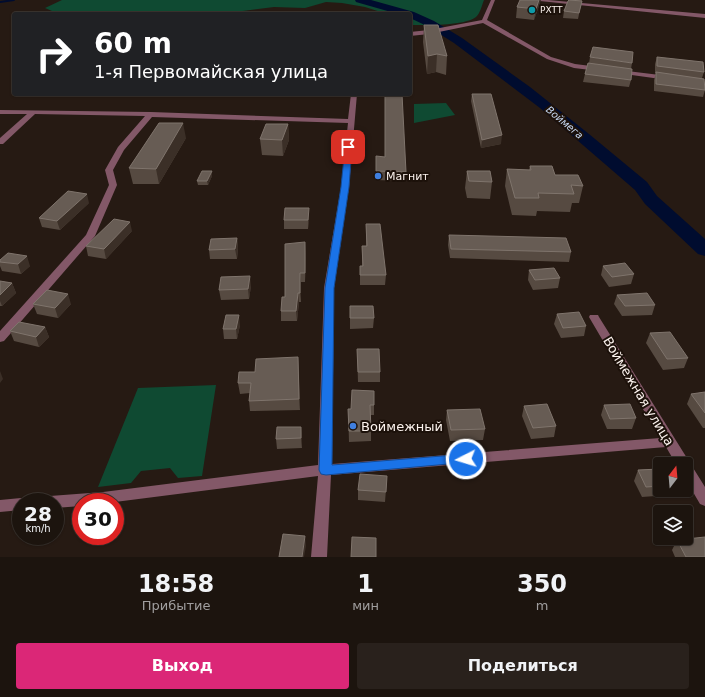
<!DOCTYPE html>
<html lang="ru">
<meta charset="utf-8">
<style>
:root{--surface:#1c140e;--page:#29211c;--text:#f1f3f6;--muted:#a09e9e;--line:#3a332e;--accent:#db2777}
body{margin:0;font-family:"DejaVu Sans",sans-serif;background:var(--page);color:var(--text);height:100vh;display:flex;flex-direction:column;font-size:15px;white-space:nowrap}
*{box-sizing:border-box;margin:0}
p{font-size:13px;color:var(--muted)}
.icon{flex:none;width:22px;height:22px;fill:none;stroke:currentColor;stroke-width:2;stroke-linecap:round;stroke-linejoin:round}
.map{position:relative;height:557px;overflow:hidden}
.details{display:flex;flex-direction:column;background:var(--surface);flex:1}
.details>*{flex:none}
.guide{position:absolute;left:12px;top:12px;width:400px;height:84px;border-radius:4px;box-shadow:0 1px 3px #0004,0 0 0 1px var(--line);background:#202124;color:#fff;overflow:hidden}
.needle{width:26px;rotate:16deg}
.fabs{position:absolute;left:653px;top:457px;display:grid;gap:8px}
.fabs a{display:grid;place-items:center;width:40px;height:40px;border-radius:4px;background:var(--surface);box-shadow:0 1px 3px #0004,0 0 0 1px var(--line);font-size:20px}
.speed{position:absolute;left:12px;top:493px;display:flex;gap:8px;font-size:20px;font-weight:700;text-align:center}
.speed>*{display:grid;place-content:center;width:52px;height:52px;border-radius:50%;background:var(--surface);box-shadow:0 1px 3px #0004,0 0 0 1px var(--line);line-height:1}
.speed small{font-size:10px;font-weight:400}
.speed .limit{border:6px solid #d22;background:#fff;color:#111}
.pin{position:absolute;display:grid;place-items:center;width:34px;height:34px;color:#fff;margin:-17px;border-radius:8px;box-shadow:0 2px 6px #0006}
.me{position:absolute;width:44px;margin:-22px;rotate:265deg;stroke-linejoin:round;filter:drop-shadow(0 0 3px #0008)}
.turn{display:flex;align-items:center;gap:14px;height:84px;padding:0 16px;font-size:18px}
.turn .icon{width:52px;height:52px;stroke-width:2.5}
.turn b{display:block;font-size:28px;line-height:34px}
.eta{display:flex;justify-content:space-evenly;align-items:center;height:68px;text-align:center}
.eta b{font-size:24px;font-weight:600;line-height:28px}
.cta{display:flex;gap:8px;margin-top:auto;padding:8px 16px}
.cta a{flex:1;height:46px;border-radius:4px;background:var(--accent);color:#fff;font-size:16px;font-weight:600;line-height:46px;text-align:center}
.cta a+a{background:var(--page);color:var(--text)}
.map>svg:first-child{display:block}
</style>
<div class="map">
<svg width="705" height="557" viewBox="0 0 705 557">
<rect width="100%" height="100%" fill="#261a13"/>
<path fill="#0f4a32" d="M62 0H484C482 5 480 14 476 17 465 26 425 25 410 25V14H387L365 7 342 3 326 2 305 8 274 7 220 14H138L115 11 102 14H72L80 11H52L45 8Z
M446 103 455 115 414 123V104Z
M216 385 202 476 178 478 170 468 141 471 131 483 98 487 138 388Z"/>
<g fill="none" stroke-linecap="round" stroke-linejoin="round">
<path stroke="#000c2f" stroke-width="2" d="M0 2 14 0"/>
<path fill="#000c2f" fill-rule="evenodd" d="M355 0H371L414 12 434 21 462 38 530 87 589 134 647 182 657 196 705 239V256L698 254 645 204 635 190 540 108 454 43 427 26 410 18V14H398L356 2Z"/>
<path fill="#835868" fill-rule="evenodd" d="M491 0H495L487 20 551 57 575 64 599 67 602 69 599 71 574 68 547 59 483 23 429 34 410 36V32L429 30 482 20Z
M530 0H548L705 14V18Z
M619 70 668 76 671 78 668 80 617 73V71Z
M351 94H357L349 187 334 288 332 464 660 438 589 317 590 315H598L599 317 705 487V506L700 504 686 480V464H676L666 447 331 475 327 557H311L318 476 115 502H81V506L55 508V502H43L45 498 50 496 103 492 318 465 324 288 341 187 348 123 152 117 124 150 113 170 117 185 95 236 4 341 0 342V331L86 235 109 185 105 170 118 147 145 116 35 114 3 144H0V138L27 114H0V110L151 112 348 119Z
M21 498 26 500 27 502H21V510L0 512V500Z"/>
</g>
<path fill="#564a41" d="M569 0H582L578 19 563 18 564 11Z
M540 3 534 20 516 18 517 7Z
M424 25 447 56 446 75 436 72 427 74 423 42Z
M590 57 632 63 631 69V80L629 87 583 82 585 74 589 63Z
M657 57 704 72 702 78 704 79 705 90 703 97 654 91V80L656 73H655V64Z
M472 94 501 144 481 148 471 101Z
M288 124 289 140 283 156 262 155 260 139Z
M186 138 159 184H133L129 168Z
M376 156 406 172 405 181 376 180Z
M530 166 583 186 579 203H572L570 212 537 211 536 216 512 215 505 186 507 169 529 170Z
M467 171 492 182 490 199 467 198 465 188Z
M212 176 208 185H198L197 181Z
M89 203 60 230 42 227 39 218Z
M309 218 308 229H284V220Z
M366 224 386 275 385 285H360V266H362V246H366Z
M132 231 106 259 88 256 86 246Z
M449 235 571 252 569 262 450 258 448 245Z
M237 238 238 248 237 259H210L209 250Z
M306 251 305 282H301V302H299L297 321H281V311L285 297Z
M0 260 30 266 21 274 2 271 0 266Z
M603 266 634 274 631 284 609 287 601 275Z
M529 270 560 278 558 288 533 290 528 280Z
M0 281 12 283 16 293 2 306H0Z
M251 286 249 299 221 300 219 290Z
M617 295 655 305 652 315 622 316 614 304Z
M33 304H71L58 318 37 314Z
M350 306 374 318 373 328 350 329Z
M557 314 586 326 584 336 561 338 554 324Z
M240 325 237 339H224L223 329Z
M45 327 49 337 39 347 14 341 10 331Z
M650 333 688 358 684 368 663 370 646 343Z
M357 349 380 372V382H358Z
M298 357 300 410 250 411 249 401 250 393 240 394 238 383 255 372Z
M374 391V415H370L371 431V441L349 442 348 409H351Z
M705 392V428H703L687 404 691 394Z
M604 405 636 418 632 429H607L601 415Z
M524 406 556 426 554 437 531 439 522 416Z
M447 410 485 429 483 440 450 441 446 420Z
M301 427 302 448 277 449 276 439Z
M660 469V490H672L669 495 642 497 634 481 638 470Z
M387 476 385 502 358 500V490Z
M677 540 705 557H675L672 550Z"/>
<path fill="#3b2f27" d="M539 0H541L540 3 534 20 536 9Z
M437 54 436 72 427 74 428 56Z
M183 123 186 138 159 184 156 169Z
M288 124 289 140 283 156 282 140Z
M502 135 501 144 481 148 482 140Z
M212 171V176L208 185 207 181Z
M87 194 89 203 60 230 57 221Z
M309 208V218L308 229V220Z
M130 222 132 231 106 259 104 249Z
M237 238 238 248 237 259 235 249Z
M305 242 306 251 305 282Z
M27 256 30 266 21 274 18 264Z
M300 273 301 282V302L300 293Z
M250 276 251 286 249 299 248 289Z
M12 283 16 293 2 306 0 301V295Z
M298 293 299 302 297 321 296 311Z
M68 294 71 304 58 318 55 308Z
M239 315 240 325 237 339 236 329Z
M45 327 49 337 39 347 36 337Z
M298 357 299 368 300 410 299 399Z
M0 371 3 379 0 383Z
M301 427 302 437V448L301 438Z
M305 536 306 546 304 557H302Z"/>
<path fill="#675c54" stroke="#7f746c" d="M520 0H539L536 9 517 7Z
M569 0 582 1 579 13 564 11 568 1Z
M424 25H438L447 56 437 54 428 56Z
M593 47 633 52 632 63 590 57Z
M657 57 703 62 704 72 657 66Z
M588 63 632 69 631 80 585 74Z
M656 72 704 79 705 90 656 84Z
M385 94H402L406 172 376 171V156L385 157Z
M472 94H491L502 135 482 140Z
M159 123H183L156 169 129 168Z
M266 124H288L282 140 260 139Z
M530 166H552L555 175H578L583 186 571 185 574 194 538 193 539 198H515L507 169 531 170Z
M202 171H212L207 181H197Z
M467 171H490L492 182 469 181Z
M68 191 87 194 57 221 39 218Z
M285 208H309L308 220H284Z
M114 219 130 222 104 249 86 246Z
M366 224H380L386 275H360V266H363L362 246H367Z
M449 235 566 238 571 252 451 249Z
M237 238 235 249 209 250 211 239Z
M305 242V273H300V293H298L296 311H281L282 297H285V244Z
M8 253 27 256 18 264 0 262V260Z
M625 263 634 274 612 277 603 266Z
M554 268 560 278 535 280 529 270Z
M250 276 248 289 219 290 221 277Z
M0 281 12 283 0 295Z
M47 290 68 294 55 308 33 304Z
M647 293 655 305 625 306 617 295Z
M350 306H373L374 318H350Z
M579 312 586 326 563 328 557 314Z
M226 315H239L236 329H223Z
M19 322 45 327 36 337 10 331Z
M670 332 688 358 667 359 650 333Z
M357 349H379L380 372H358Z
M298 357 299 399 249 401 251 383H238L239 372H255L256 359Z
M352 390 374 391V405H370L371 431H349L348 409H351Z
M705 392V413L691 394Z
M547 404 556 426 533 428 524 406Z
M630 404 636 418 610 419 604 405Z
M480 409 485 429 451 430 447 410Z
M277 427H301V438L276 439Z
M660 469V486L646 487 638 470Z
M360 474 387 476 386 492 358 490Z
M283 534 305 536 302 557H279Z
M352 537 376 538V557H351Z
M705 537V557H686L677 540Z"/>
<path fill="#1a73e8" stroke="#114b97" d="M348 145 352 147 349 187 334 288 332 465 466 454 471 455 473 459 471 462 326 475 321 474 319 470 325 288 341 187 345 147Z"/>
<circle fill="#0f9aa8" stroke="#1c110a" stroke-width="1.5" cx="532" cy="10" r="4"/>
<g fill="#3f7fe0" stroke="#1c110a" stroke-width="1.5">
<circle cx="378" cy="176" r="4"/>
<circle cx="353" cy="426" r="4"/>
</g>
<g text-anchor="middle" stroke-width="4" stroke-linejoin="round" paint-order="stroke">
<g font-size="9" fill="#fcf3ee" stroke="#1c110a" text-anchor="start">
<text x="540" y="13">РХТТ</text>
</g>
<g font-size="10" font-style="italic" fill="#c9dbf6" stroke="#1c110a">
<text transform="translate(565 122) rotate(40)" y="4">Воймега</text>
</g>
<g font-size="11" fill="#fcf3ee" stroke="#1c110a" text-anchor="start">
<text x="386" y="180">Магнит</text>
</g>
<g font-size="13" fill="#fcf3ee" stroke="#1c110a">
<text transform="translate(639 391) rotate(59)" y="5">Воймежная улица</text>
</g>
<g font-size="13" fill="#fcf3ee" stroke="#1c110a" text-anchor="start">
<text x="361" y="431">Воймежный</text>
</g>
</g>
</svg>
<div class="fabs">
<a><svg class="needle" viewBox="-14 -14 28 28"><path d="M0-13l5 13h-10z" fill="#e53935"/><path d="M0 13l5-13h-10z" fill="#a09e9e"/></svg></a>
<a><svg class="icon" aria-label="layers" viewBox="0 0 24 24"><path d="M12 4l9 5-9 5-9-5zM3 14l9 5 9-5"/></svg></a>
</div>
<div class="speed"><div>28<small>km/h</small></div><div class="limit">30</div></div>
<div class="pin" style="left:348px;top:147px;background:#d93025"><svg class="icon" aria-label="arrive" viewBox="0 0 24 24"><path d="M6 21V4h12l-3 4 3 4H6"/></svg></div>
<svg class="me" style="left:466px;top:459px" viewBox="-20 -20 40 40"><circle r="17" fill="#1a73e8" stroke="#fff" stroke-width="3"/><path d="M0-11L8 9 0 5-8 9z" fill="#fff"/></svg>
<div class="guide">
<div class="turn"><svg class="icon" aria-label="right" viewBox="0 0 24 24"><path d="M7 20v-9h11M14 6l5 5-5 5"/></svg><div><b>60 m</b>1-я Первомайская улица</div></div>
</div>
</div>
<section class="details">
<div class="eta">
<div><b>18:58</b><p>Прибытие</p></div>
<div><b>1</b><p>мин</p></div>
<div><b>350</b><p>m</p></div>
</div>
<div class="cta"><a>Выход</a><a>Поделиться</a></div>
</section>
